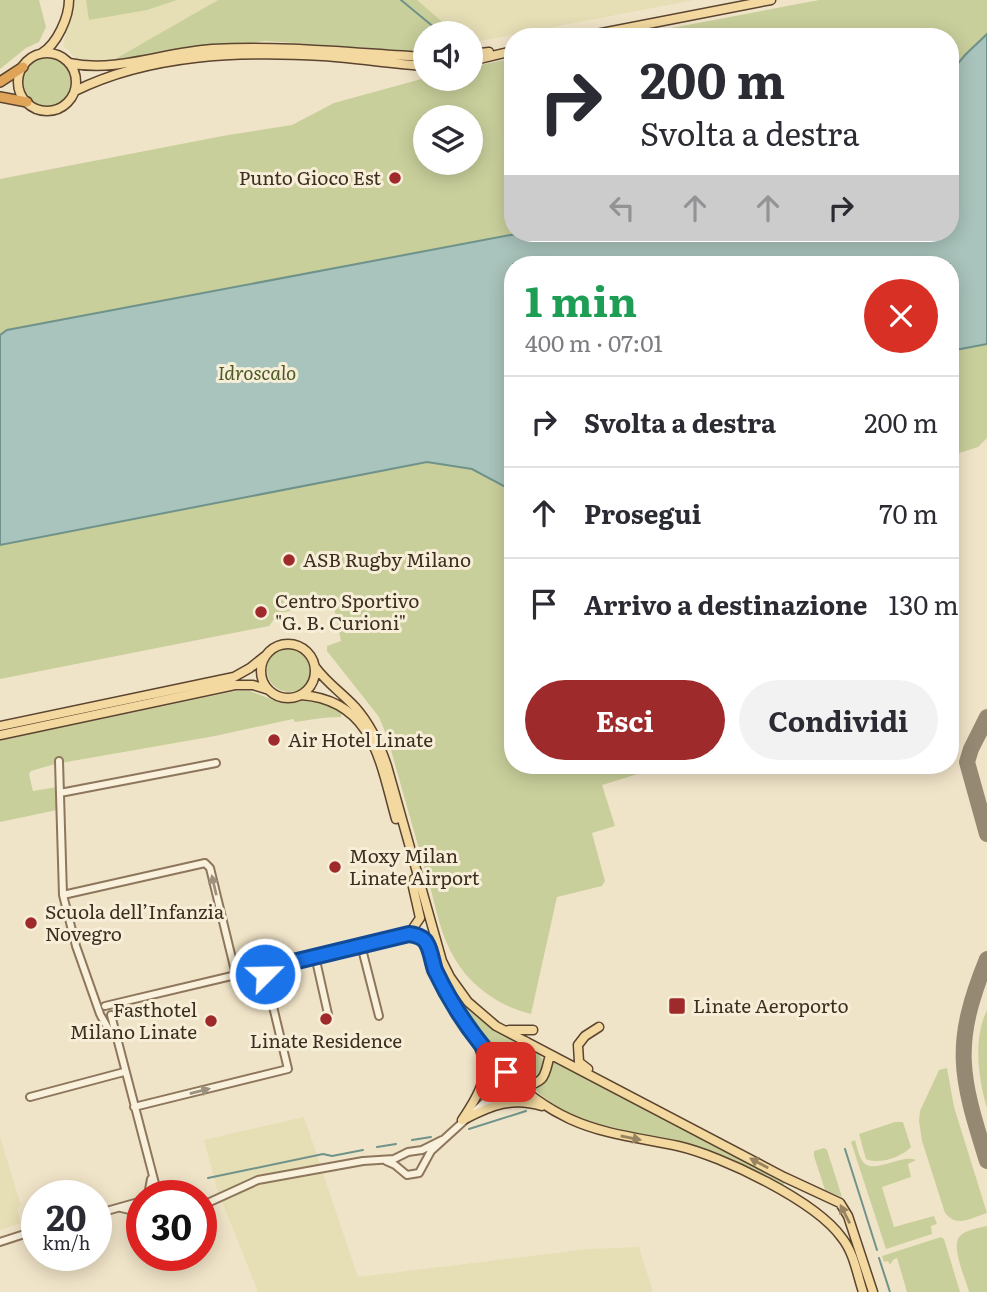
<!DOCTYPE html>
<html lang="it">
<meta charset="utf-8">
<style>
:root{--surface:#fff;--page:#f2f2f3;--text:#2b2b33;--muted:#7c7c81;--line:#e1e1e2;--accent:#9e2a2b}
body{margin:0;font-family:Literata,serif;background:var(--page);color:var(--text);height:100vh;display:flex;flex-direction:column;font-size:26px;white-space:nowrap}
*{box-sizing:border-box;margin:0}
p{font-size:23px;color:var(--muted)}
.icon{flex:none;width:38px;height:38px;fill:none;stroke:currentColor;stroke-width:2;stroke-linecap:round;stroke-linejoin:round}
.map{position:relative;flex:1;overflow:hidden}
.panel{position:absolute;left:504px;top:256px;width:455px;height:518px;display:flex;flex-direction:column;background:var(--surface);border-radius:28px;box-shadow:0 4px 18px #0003}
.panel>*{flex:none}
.hud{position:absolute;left:504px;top:28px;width:455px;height:214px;border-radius:28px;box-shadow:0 4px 18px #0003;background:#fff;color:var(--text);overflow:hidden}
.controls{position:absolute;left:413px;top:21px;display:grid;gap:14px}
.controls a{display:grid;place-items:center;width:70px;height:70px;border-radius:50%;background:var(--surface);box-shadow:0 4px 18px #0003;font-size:35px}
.speed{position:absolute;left:21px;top:1180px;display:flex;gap:14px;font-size:35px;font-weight:700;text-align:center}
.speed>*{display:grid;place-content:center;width:91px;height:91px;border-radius:50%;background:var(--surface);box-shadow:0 4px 18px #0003;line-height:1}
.speed small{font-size:18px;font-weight:400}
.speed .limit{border:10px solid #d22;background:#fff;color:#111}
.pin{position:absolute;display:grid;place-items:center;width:60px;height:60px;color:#fff;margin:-30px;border-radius:14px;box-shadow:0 4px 10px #0006}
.me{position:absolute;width:77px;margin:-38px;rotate:67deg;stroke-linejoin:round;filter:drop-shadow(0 0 5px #0008)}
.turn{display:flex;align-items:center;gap:24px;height:147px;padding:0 21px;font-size:32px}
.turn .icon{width:91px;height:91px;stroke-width:2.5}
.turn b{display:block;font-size:49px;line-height:60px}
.lanes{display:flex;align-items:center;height:66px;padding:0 21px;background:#0003;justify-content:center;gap:35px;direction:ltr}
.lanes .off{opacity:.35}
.round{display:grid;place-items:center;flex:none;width:74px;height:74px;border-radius:37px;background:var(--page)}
.overview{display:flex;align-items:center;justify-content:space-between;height:119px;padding:0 21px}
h1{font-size:42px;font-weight:700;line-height:52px;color:#1e9e55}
.primary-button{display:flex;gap:14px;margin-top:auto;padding:14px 21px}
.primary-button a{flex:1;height:80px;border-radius:42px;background:var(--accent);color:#fff;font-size:28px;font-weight:700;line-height:80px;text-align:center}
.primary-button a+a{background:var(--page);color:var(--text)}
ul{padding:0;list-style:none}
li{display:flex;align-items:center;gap:21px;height:91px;padding:0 21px;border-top:2px solid var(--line)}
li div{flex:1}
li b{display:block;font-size:26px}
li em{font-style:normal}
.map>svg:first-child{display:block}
</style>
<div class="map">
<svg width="987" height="1292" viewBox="0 0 987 1292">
<rect width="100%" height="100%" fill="#f0e4c8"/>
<path fill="#e6deb5" d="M75 0H218L110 62 78 61 63 45Z
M417 0H694L475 42 471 41V33H455L450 30Z
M304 1117 358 1277 588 1249 639 1247 653 1292H258L216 1186 204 1140Z
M0 1137 21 1206 17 1208 21 1223 0 1230Z"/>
<path fill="#c9cf9b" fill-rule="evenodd" d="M0 0H39L46 27 39 42 26 48 0 69Z
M86 0H177L147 10 89 20Z
M218 0H417L455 33H425V52L265 41 110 62Z
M819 0H987V438L978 447 950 456V264H513V765H667L602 785 615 826 592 833 605 881 602 886 557 897 531 1014C501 1007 471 987 455 959 441 937 436 908 429 883 415 835 401 787 388 739L379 717 327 651V646L341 641 333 603 279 613 269 626 0 679V179L228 135 292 125 334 103 425 78 471 79V67L513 58V233H950V37H624ZM425 117H471V163H425Z
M23 82a24 24 0 1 1 48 0a24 24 0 1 1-48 0Z
M267 670a22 22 0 1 1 44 0a22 22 0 1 1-44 0Z
M236 691H250L281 703 311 697 340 708 342 713 341 717C325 717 309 720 295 722L293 719 215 736 55 764 31 771 29 774 33 791 57 787V810L0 822V740Z
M447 979 472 1012 518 1045 503 1062 475 1028Z
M987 1010V1108C978 1078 973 1039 987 1010Z
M512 1066a16 16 0 1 1 32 0a16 16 0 1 1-32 0Z
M555 1062 783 1180 784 1184 782 1186C768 1179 753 1169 738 1164 681 1146 575 1132 535 1089L548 1078 552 1063Z
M947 1068 954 1107 987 1213C971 1218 957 1228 945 1213L922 1141 919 1121 920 1111 939 1070Z
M895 1122H903L911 1147C902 1157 879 1165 866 1159L859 1134Z
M855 1140C857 1147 859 1158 864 1163 875 1174 901 1154 916 1160L908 1164 911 1177 882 1187 894 1227 934 1216 937 1224 931 1226 932 1234 886 1249 851 1142Z
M824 1148 827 1150 842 1197 825 1190 814 1156V1151Z
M987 1226V1292H969C966 1280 950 1245 960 1236 965 1230 979 1228 987 1226Z
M941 1237 944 1239 960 1292H907L897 1258 893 1260 890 1265 888 1261 884 1262 882 1256Z"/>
<path fill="#a9c4bc" stroke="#6f938a" stroke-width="2" d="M987 34V344L950 351V264H513V491L472 469 427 462 0 545V335L7 330 521 233H950V73L965 55Z"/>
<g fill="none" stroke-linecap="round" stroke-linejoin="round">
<path stroke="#6f938a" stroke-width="2" d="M401 0 441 33
M469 1129 526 1111
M412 1140 431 1137
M377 1147 396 1144
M845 1149 877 1250
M208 1178 323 1154 332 1156 363 1150
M879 1258 890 1292"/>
<path stroke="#968974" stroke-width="16" d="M987 717 971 749 967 762 987 834
M987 959C952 1045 960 1075 987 1161"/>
<g stroke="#8d765c" stroke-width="10">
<path id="minor" d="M59 761 63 895 76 946 100 1014
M60 793 216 763
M63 895 205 863 210 868 236 975
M361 945 379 1016
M315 956 328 1014
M105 1006 409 934
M111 1015 158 1195
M101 1016 113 1037
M30 1097 124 1072
M134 1107 288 1069 264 969
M481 1108 505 1093 523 1087
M386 1161 395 1165 407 1175 419 1173 431 1151 498 1090 506 1073
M148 1195 151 1179
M201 1206 258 1180 363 1161 394 1159 408 1152 422 1150 442 1140
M121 1208 142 1213
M96 1214 142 1201
M0 1242 37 1230"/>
</g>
<g stroke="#5b4430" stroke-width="11">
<path id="major" d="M581 37 771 0
M42 53C57 44 69 17 69 0
M18 82a29 29 0 1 1 58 0a29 29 0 1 1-58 0Z
M471 54 489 52
M471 61 513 51
M69 63C117 73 164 52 212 49 283 45 354 53 425 57
M75 91C150 54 241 51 323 56 357 58 391 64 425 66
M261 671a27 27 0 1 1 54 0a27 27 0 1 1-54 0Z
M316 668C327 683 342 693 355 707 370 724 380 745 387 766L442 961 450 977 468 1002 496 1026 784 1177 840 1203 848 1216 873 1292
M301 695C373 700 380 762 396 819
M0 726 234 677 250 668 265 656
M0 735 235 685H253L269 690
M414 879 413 887 420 918 409 934 424 939 430 953
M432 946C437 961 440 977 447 991 471 1043 518 1095 570 1119 605 1135 641 1138 678 1146 722 1156 816 1201 842 1238 854 1253 857 1274 863 1292
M509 1030H533
M588 1069 579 1062 578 1045 585 1036 599 1027
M506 1072 512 1055 527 1042
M523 1087C547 1081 544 1076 550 1055
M465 1119C492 1105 512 1097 542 1106
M462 1120C478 1096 491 1077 479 1047"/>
</g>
<g stroke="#5b4430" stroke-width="12">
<path id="highway" d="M0 82 23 67
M0 97 27 102"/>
</g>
<use href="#minor" stroke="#faf1dc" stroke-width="6"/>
<use href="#major" stroke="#f3d9a0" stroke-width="8"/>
<use href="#highway" stroke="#e0a458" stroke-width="9"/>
</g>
<defs><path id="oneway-solid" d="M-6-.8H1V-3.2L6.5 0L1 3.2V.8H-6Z" transform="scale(1.75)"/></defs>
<g fill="#9c907e">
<use href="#oneway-solid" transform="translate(214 885) rotate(-103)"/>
<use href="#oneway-solid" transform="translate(200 1091) rotate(-14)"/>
</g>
<g fill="#988460">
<use href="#oneway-solid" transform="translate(631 1138) rotate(11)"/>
<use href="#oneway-solid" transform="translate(759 1163) rotate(-152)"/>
<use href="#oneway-solid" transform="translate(845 1214) rotate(-117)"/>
</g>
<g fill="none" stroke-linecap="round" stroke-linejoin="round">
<g stroke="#114b97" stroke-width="18">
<path id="route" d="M265 974 264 969 409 934C416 935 424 937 427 944 431 951 432 961 435 970 453 1008 477 1043 506 1072"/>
</g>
<use href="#route" stroke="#1a73e8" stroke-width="12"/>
</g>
<g fill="#9e2a2b" stroke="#f7eed8" stroke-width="2.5">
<circle cx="395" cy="178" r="7"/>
<circle cx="289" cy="560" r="7"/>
<circle cx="261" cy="612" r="7"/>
<circle cx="274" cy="740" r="7"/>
<circle cx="335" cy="867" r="7"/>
<circle cx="31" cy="923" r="7"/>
<rect x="668" y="997" width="18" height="18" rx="3.5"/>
<circle cx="326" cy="1019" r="7"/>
<circle cx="211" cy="1021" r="7"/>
</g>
<g text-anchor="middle" stroke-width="6" stroke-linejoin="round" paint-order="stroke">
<g font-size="19" fill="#3d2e20" stroke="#f7eed8" text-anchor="start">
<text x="381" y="185" text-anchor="end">Punto Gioco Est</text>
<text x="303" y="567">ASB Rugby Milano</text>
<text x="275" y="608">Centro Sportivo<tspan x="275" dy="22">"G. B. Curioni"</tspan></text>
<text x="288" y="747">Air Hotel Linate</text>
<text x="349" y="863">Moxy Milan<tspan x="349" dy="22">Linate Airport</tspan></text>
<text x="45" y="919">Scuola dell’Infanzia<tspan x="45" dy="22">Novegro</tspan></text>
<text x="693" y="1013">Linate Aeroporto</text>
<text x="197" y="1017" text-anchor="end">Fasthotel<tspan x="197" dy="22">Milano Linate</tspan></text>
<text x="326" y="1048" text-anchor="middle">Linate Residence</text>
</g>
<g font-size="19" font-style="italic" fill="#4d5a26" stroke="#f7eed8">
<text x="257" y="380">Idroscalo</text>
</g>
</g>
</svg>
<div class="controls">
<a><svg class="icon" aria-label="sound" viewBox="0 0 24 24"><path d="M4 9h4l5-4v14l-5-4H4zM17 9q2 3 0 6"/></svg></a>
<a><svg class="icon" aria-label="layers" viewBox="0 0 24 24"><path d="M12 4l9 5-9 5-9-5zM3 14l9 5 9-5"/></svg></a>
</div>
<div class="speed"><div>20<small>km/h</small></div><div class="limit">30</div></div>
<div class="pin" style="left:506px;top:1072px;background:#d93025"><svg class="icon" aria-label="arrive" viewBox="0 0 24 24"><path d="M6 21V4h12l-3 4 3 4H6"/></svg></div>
<svg class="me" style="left:265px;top:974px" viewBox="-20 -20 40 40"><circle r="17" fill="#1a73e8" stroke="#fff" stroke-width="3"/><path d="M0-11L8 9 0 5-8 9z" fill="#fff"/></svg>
<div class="hud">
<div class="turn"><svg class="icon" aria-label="right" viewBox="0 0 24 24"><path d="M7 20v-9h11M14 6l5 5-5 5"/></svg><div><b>200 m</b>Svolta a destra</div></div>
<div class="lanes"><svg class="icon off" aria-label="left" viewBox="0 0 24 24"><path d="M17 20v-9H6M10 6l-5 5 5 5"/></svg><svg class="icon off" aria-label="ahead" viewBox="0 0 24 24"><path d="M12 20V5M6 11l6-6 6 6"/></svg><svg class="icon off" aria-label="ahead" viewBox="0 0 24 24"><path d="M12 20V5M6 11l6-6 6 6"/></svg><svg class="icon" aria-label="right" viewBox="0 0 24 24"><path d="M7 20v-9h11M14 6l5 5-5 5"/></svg></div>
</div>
<section class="panel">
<div class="overview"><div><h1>1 min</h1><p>400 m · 07:01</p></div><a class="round" style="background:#d93025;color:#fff"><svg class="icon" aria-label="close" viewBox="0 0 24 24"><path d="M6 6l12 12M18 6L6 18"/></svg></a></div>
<ul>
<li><svg class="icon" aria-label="right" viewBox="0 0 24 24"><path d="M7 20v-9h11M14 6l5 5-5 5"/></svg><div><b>Svolta a destra</b></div><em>200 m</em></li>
<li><svg class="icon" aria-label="ahead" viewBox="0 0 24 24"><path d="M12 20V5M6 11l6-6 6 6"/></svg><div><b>Prosegui</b></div><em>70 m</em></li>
<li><svg class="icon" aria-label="arrive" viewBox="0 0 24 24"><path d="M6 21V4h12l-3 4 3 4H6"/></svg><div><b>Arrivo a destinazione</b></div><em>130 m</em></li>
</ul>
<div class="primary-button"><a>Esci</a><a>Condividi</a></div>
</section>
</div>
